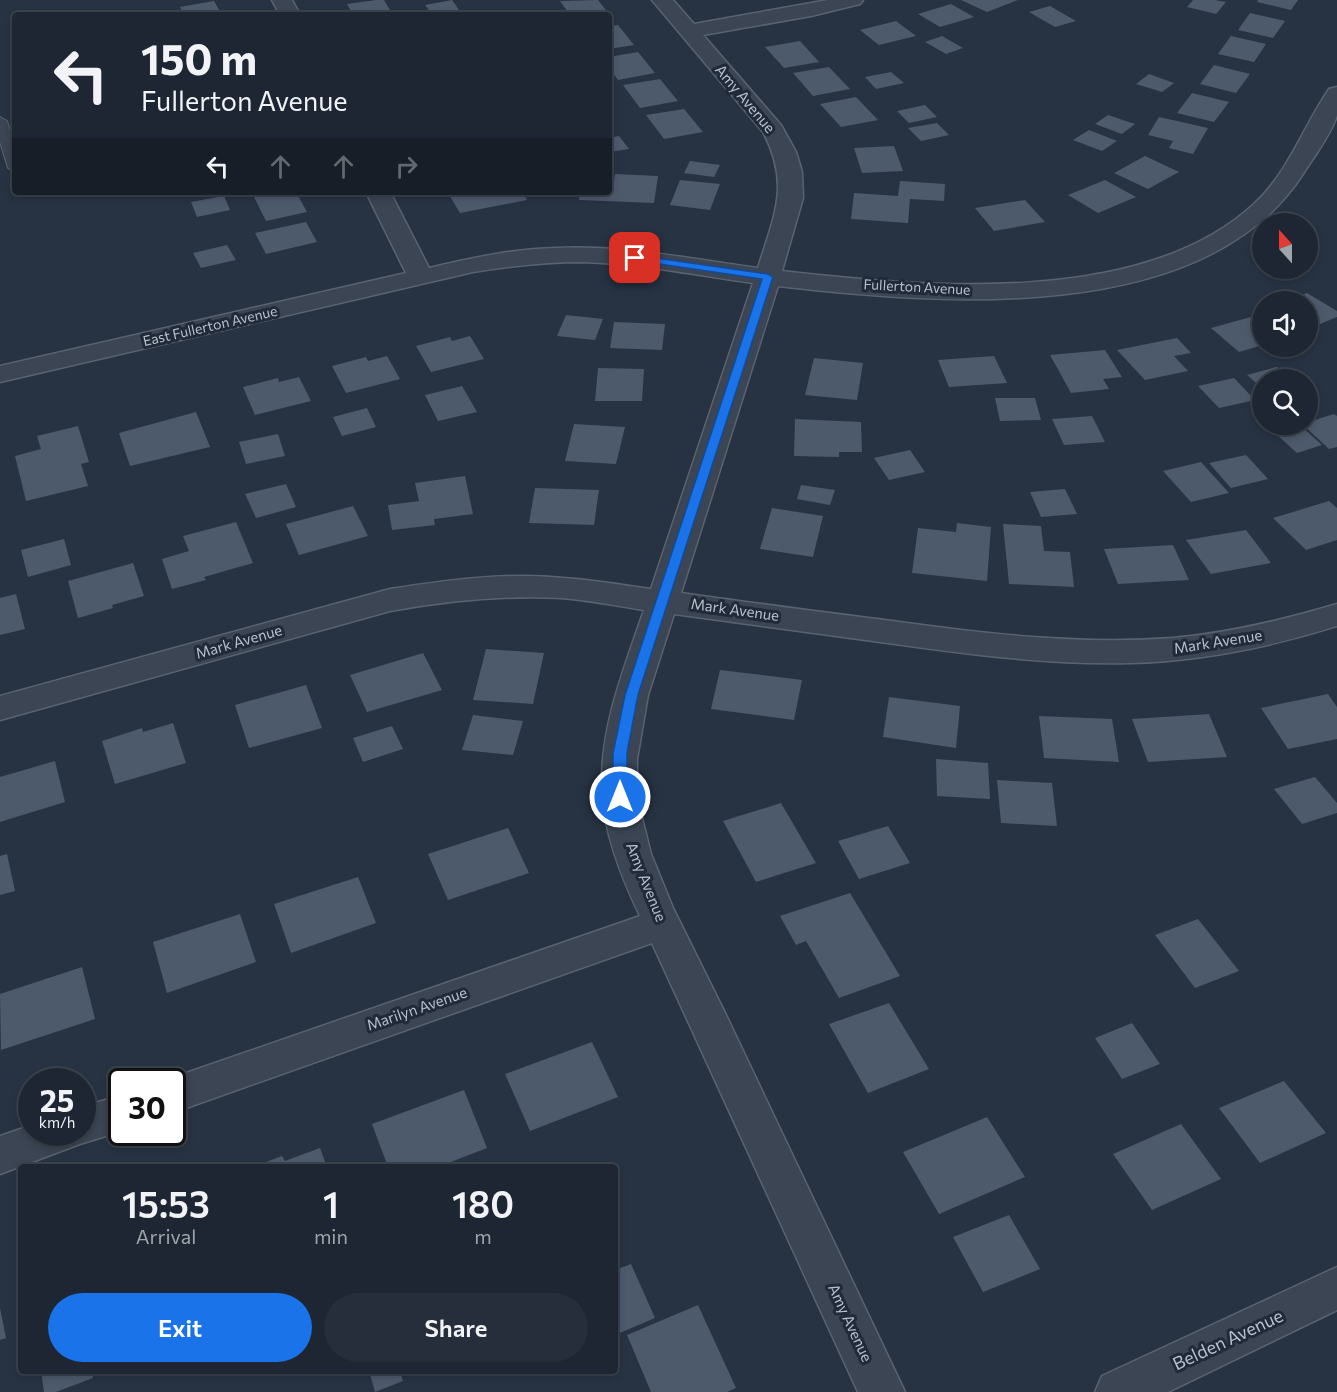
<!DOCTYPE html>
<style>
:root{--surface:#1d2632;--page:#252e3a;--text:#f1f3f6;--muted:#a0a5ac;--line:#3b434d;--accent:#1a73e8}
body{margin:0;font-family:Commissioner,sans-serif;background:var(--page);color:var(--text);height:100vh;display:flex;flex-direction:column;font-size:22px;white-space:nowrap}
*{box-sizing:border-box;margin:0}
p{font-size:20px;color:var(--muted)}
.icon{flex:none;width:33px;height:33px;fill:none;stroke:currentColor;stroke-width:2;stroke-linecap:round;stroke-linejoin:round}
.map{position:relative;flex:1;overflow:hidden}
.drawer{position:absolute;left:18px;top:1164px;width:600px;height:210px;display:flex;flex-direction:column;background:var(--surface);border-radius:6px;box-shadow:0 3px 9px #0003,0 0 0 2px var(--line)}
.drawer>*{flex:none}
.hud{position:absolute;left:12px;top:12px;width:600px;height:183px;border-radius:6px;box-shadow:0 3px 9px #0003,0 0 0 2px var(--line);background:#1d2632;color:var(--text);overflow:hidden}
.needle{width:39px;rotate:339deg}
.buttons{position:absolute;left:1252px;top:213px;display:grid;gap:12px}
.buttons a{display:grid;place-items:center;width:66px;height:66px;border-radius:50%;background:var(--surface);box-shadow:0 3px 9px #0003,0 0 0 2px var(--line);font-size:30px}
.speed{position:absolute;left:18px;top:1068px;display:flex;gap:12px;font-size:30px;font-weight:700;text-align:center}
.speed>*{display:grid;place-content:center;width:78px;height:78px;border-radius:50%;background:var(--surface);box-shadow:0 3px 9px #0003,0 0 0 2px var(--line);line-height:1}
.speed small{font-size:15px;font-weight:400}
.speed .limit{border:3px solid #111;border-radius:9px;background:#fff;color:#111}
.pin{position:absolute;display:grid;place-items:center;width:51px;height:51px;color:#fff;margin:-26px;border-radius:12px;box-shadow:0 3px 9px #0006}
.me{position:absolute;width:66px;margin:-33px;rotate:0deg;stroke-linejoin:round;filter:drop-shadow(0 0 4px #0008)}
.turn{display:flex;align-items:center;gap:21px;height:126px;padding:0 30px;font-size:27px}
.turn .icon{width:78px;height:78px;stroke-width:2.5}
.turn b{display:block;font-size:42px;line-height:51px}
.lanes{display:flex;align-items:center;height:57px;padding:0 30px;background:#0003;justify-content:center;gap:30px;direction:ltr}
.lanes .off{opacity:.35}
.eta{display:flex;justify-content:space-evenly;align-items:center;height:102px;text-align:center}
.eta b{font-size:36px;font-weight:600;line-height:42px}
.primary-button{display:flex;gap:12px;margin-top:auto;padding:12px 30px}
.primary-button a{flex:1;height:69px;border-radius:36px;background:var(--accent);color:#fff;font-size:24px;font-weight:600;line-height:69px;text-align:center}
.primary-button a+a{background:var(--page);color:var(--text)}
.map>svg:first-child{display:block}
</style>
<div class="map">
<svg width="1337" height="1392" viewBox="0 0 1337 1392">
<rect width="100%" height="100%" fill="#273343"/>
<path fill="#4d5a6c" d="M376 0H384L393 15H353L347 4Z
M452 0 459 10 432 15 425 5Z
M598 0 609 14 570 15 560 1Z
M961 0H1018L987 12Z
M1193 0H1215L1226 2 1216 14 1187 7Z
M1258 0H1298L1291 10 1257 2Z
M214 1 222 15H184L180 7Z
M951 4 974 17 940 27 918 14Z
M1050 6 1076 21 1055 27 1029 12Z
M1250 13 1285 21 1273 38 1238 30Z
M896 21 916 36 879 45 860 30Z
M618 25 634 45 609 49V26Z
M942 36 963 48 946 54 925 42Z
M1231 36 1266 44 1254 62 1218 54Z
M800 41 819 62 784 68 765 47Z
M638 52 655 73 618 80 609 68V57Z
M1214 65 1250 74 1236 93 1200 84Z
M829 67 850 89 813 96 793 73Z
M891 72 904 83 876 89 865 77Z
M1149 74 1174 83 1162 92 1136 84Z
M660 79 678 101 640 108 623 85Z
M1192 93 1229 102 1214 122 1177 113Z
M856 97 878 120 841 127 820 104Z
M925 105 937 117 909 123 897 111Z
M684 109 703 132 664 139 646 115Z
M1108 115 1135 124 1122 134 1095 124Z
M1159 117 1208 128 1193 154 1169 148 1173 141 1148 135Z
M937 123 949 135 921 141 908 128Z
M1089 130 1117 141 1102 151 1073 140Z
M619 136 629 149 609 152V138Z
M894 146 903 171 862 173 854 148Z
M1145 156 1179 172 1148 189 1114 173Z
M690 161 720 165 714 177 684 173Z
M615 174 658 176 654 203 579 200 580 192H609V182H614Z
M680 180 720 184 710 210 670 205Z
M1105 180 1136 197 1098 213 1068 195Z
M900 181 945 184 944 201 910 199 908 223 851 219 854 193 898 196Z
M278 192H296L307 212 266 221 254 197Z
M523 192 527 200 460 213 448 193Z
M224 196 230 210 197 217 191 202Z
M1025 200 1045 222 994 231 975 208Z
M306 222 317 242 266 254 255 233Z
M227 245 236 260 201 268 193 253Z
M1307 293 1337 311V317L1308 329V302H1287Z
M566 315 603 319 595 340 557 336Z
M1258 315 1263 319V345L1239 352 1211 328Z
M614 322 665 324 662 350 610 348Z
M470 336 484 359 431 372 416 346 450 337 452 341Z
M1177 338 1191 353 1174 356 1188 371 1145 380 1117 350Z
M1105 350 1122 377 1103 379 1109 389 1071 393 1050 355Z
M387 356 400 379 346 393 332 366 366 357 368 361Z
M994 356 1007 383 949 387 938 360Z
M814 358 863 363 857 400 805 395Z
M1277 367 1292 380H1263V389L1247 375Z
M598 368 644 369 642 401H595Z
M299 377 311 401 255 415 243 387 278 378 279 382Z
M1234 378 1255 400 1219 408 1198 386Z
M462 386 477 412 438 421 425 395Z
M995 398H1035L1041 420 1000 421Z
M367 408 376 427 342 436 333 417Z
M196 412 210 447 130 466 119 433Z
M1334 414 1337 416V447L1329 449 1302 424Z
M1092 416 1105 442 1064 445 1052 419Z
M795 419 861 422 862 452H839V457L794 456Z
M574 424 625 427 616 464 565 461Z
M1300 425 1322 445 1297 453 1275 433Z
M78 426 89 462 81 464 88 486 26 501 15 456 41 449 37 436Z
M278 434 285 456 246 464 239 442Z
M910 450 925 472 889 480 874 458Z
M1246 455 1268 479 1231 488 1209 463Z
M1201 462 1229 493 1191 502 1163 471Z
M465 476 473 514 434 519 435 525 392 530 388 505 419 501 415 483Z
M286 484 296 507 256 518 245 494Z
M801 485 835 490 830 505 797 499Z
M535 488 599 490 594 525 529 523Z
M1065 489 1077 514 1041 517 1030 492Z
M1329 501 1337 508V540L1306 550 1273 518Z
M353 506 368 536 299 555 286 524Z
M772 508 823 516 813 557 760 549Z
M236 522 253 563 204 577 206 580 172 589 162 559 189 551 183 536Z
M957 523 991 527 987 581 912 573 918 528 956 532Z
M1003 524 1041 526 1044 551 1070 552 1074 587 1009 584Z
M1246 530 1271 563 1211 574 1186 540Z
M64 539 71 565 28 577 21 550Z
M1173 545 1189 580 1118 584 1104 549Z
M133 563 144 596 112 605 113 608 78 618 68 581Z
M16 594 25 629 0 635V598Z
M486 649 544 653 533 704 473 700Z
M423 653 442 690 367 712 350 675Z
M720 670 802 680 794 720 711 709Z
M306 685 322 728 249 748 235 705Z
M1328 694 1337 707V739L1288 749 1261 708Z
M889 697 960 706 956 748 883 737Z
M1209 714 1227 757 1148 762 1132 719Z
M473 715 523 721 513 755 462 750Z
M1039 716 1112 719 1119 762 1044 758Z
M173 723 186 763 115 784 102 741 142 728 143 732Z
M392 726 403 749 363 762 353 738Z
M936 759 988 763 990 799 937 796Z
M55 761 65 802 0 822V777Z
M1315 777 1337 803V813L1302 824 1274 789Z
M997 780 1052 783 1057 826 1001 823Z
M781 803 816 863 756 882 723 821Z
M888 826 910 863 859 879 838 841Z
M508 828 529 873 448 900 428 854Z
M7 854 15 891 0 895V856Z
M358 877 376 923 291 953 274 904Z
M850 893 900 976 839 998 806 941 796 945 780 916Z
M240 914 256 962 167 993 153 942Z
M1198 919 1239 971 1195 988 1155 935Z
M82 967 95 1019 1 1050 0 994Z
M889 1003 929 1069 868 1093 829 1024Z
M1132 1023 1160 1064 1122 1079 1095 1038Z
M592 1042 618 1097 530 1131 505 1074Z
M1284 1081 1326 1133 1260 1163 1219 1108Z
M464 1090 487 1148 438 1167H388L372 1124Z
M987 1117 1025 1177 939 1214 903 1152Z
M1181 1124 1221 1179 1152 1210 1113 1154Z
M320 1148 327 1167H253L282 1156 285 1161Z
M1009 1215 1040 1269 983 1292 953 1237Z
M631 1264 655 1318 615 1335V1270Z
M698 1305 736 1388 727 1392H651L627 1335Z
M0 1308 6 1338 0 1340Z
M41 1371H92L93 1378 56 1392H44Z
M369 1371H400L403 1381 375 1392Z"/>
<g fill="none" stroke-linecap="round" stroke-linejoin="round">
<g stroke="#596370" stroke-width="2">
<path id="lane" d="M0 117 7 121 15 147V172L8 168 0 142Z"/>
</g>
<g stroke="#596370" stroke-width="3">
<path id="street" d="M272 0H292L300 15H280Z
M652 0H673L694 24 828 0H863L860 4 811 16 703 35 781 125 796 152 802 172 803 198 782 271C923 287 1143 308 1255 203 1289 171 1303 127 1329 89L1337 87C1337 96 1337 107 1337 115 1332 133 1313 158 1303 174 1203 328 936 304 778 286L681 593C751 603 822 612 892 621 986 634 1078 645 1173 638 1229 633 1283 620 1337 604V626C1270 647 1202 661 1131 663 1052 665 974 655 895 644 822 634 748 624 674 614L648 695 637 759V798L651 854 673 908 725 1013 905 1392H858L652 943 172 1113V1082H160L640 916C621 876 602 829 602 784 601 724 625 666 644 610 617 606 589 600 561 598 504 595 446 601 390 611L0 720V696L390 589C447 580 507 572 564 578 593 580 622 585 651 589L753 283C697 275 641 264 583 262 546 262 510 266 473 272L0 382V366L406 273 366 192H390L429 268C471 258 513 249 556 248 624 245 691 259 758 268 774 215 791 185 763 132Z
M122 1095V1131L80 1144 0 1174V1136L32 1125V1132H82V1107Z
M1337 1267V1310L1168 1392H1095L1102 1376Z"/>
</g>
<use href="#lane" fill="#3b4553" fill-rule="evenodd"/>
<use href="#street" fill="#3b4553" fill-rule="evenodd"/>
</g>
<path fill="#1a73e8" stroke="#114b97" stroke-width="1.5" d="M635 255 768 274 773 277 638 695 627 753V797L625 801H615L613 797V753L625 695 762 279 632 260V256Z"/>
<g text-anchor="middle" stroke-width="6" stroke-linejoin="round" paint-order="stroke">
<g font-size="14" fill="#b8c0cd" stroke="#202a38">
<text transform="translate(917 287) rotate(3)" y="5">Fullerton Avenue</text>
<text transform="translate(210 326) rotate(-13)" y="5">East Fullerton Avenue</text>
</g>
<g font-size="15" fill="#b8c0cd" stroke="#202a38">
<text transform="translate(745 99) rotate(50)" y="5">Amy Avenue</text>
<text transform="translate(735 610) rotate(8)" y="5">Mark Avenue</text>
<text transform="translate(239 642) rotate(-16)" y="5">Mark Avenue</text>
<text transform="translate(1218 642) rotate(-9)" y="5">Mark Avenue</text>
<text transform="translate(646 882) rotate(68)" y="5">Amy Avenue</text>
<text transform="translate(417 1009) rotate(-19)" y="5">Marilyn Avenue</text>
<text transform="translate(850 1323) rotate(65)" y="5">Amy Avenue</text>
</g>
<g font-size="18" fill="#b8c0cd" stroke="#202a38">
<text transform="translate(1228 1340) rotate(-25)" y="6">Belden Avenue</text>
</g>
</g>
</svg>
<div class="buttons">
<a><svg class="needle" viewBox="-14 -14 28 28"><path d="M0-13l5 13h-10z" fill="#e53935"/><path d="M0 13l5-13h-10z" fill="#a0a5ac"/></svg></a>
<a><svg class="icon" aria-label="sound" viewBox="0 0 24 24"><path d="M4 9h4l5-4v14l-5-4H4zM17 9q2 3 0 6"/></svg></a>
<a><svg class="icon" aria-label="search" viewBox="0 0 24 24"><circle cx="10" cy="10" r="6"/><path d="M15 15l6 6"/></svg></a>
</div>
<div class="speed"><div>25<small>km/h</small></div><div class="limit">30</div></div>
<div class="pin" style="left:635px;top:258px;background:#d93025"><svg class="icon" aria-label="arrive" viewBox="0 0 24 24"><path d="M6 21V4h12l-3 4 3 4H6"/></svg></div>
<svg class="me" style="left:620px;top:797px" viewBox="-20 -20 40 40"><circle r="17" fill="#1a73e8" stroke="#fff" stroke-width="3"/><path d="M0-11L8 9 0 5-8 9z" fill="#fff"/></svg>
<div class="hud">
<div class="turn"><svg class="icon" aria-label="left" viewBox="0 0 24 24"><path d="M17 20v-9H6M10 6l-5 5 5 5"/></svg><div><b>150 m</b>Fullerton Avenue</div></div>
<div class="lanes"><svg class="icon" aria-label="left" viewBox="0 0 24 24"><path d="M17 20v-9H6M10 6l-5 5 5 5"/></svg><svg class="icon off" aria-label="ahead" viewBox="0 0 24 24"><path d="M12 20V5M6 11l6-6 6 6"/></svg><svg class="icon off" aria-label="ahead" viewBox="0 0 24 24"><path d="M12 20V5M6 11l6-6 6 6"/></svg><svg class="icon off" aria-label="right" viewBox="0 0 24 24"><path d="M7 20v-9h11M14 6l5 5-5 5"/></svg></div>
</div>
<section class="drawer">
<div class="eta">
<div><b>15:53</b><p>Arrival</p></div>
<div><b>1</b><p>min</p></div>
<div><b>180</b><p>m</p></div>
</div>
<div class="primary-button"><a>Exit</a><a>Share</a></div>
</section>
</div>
